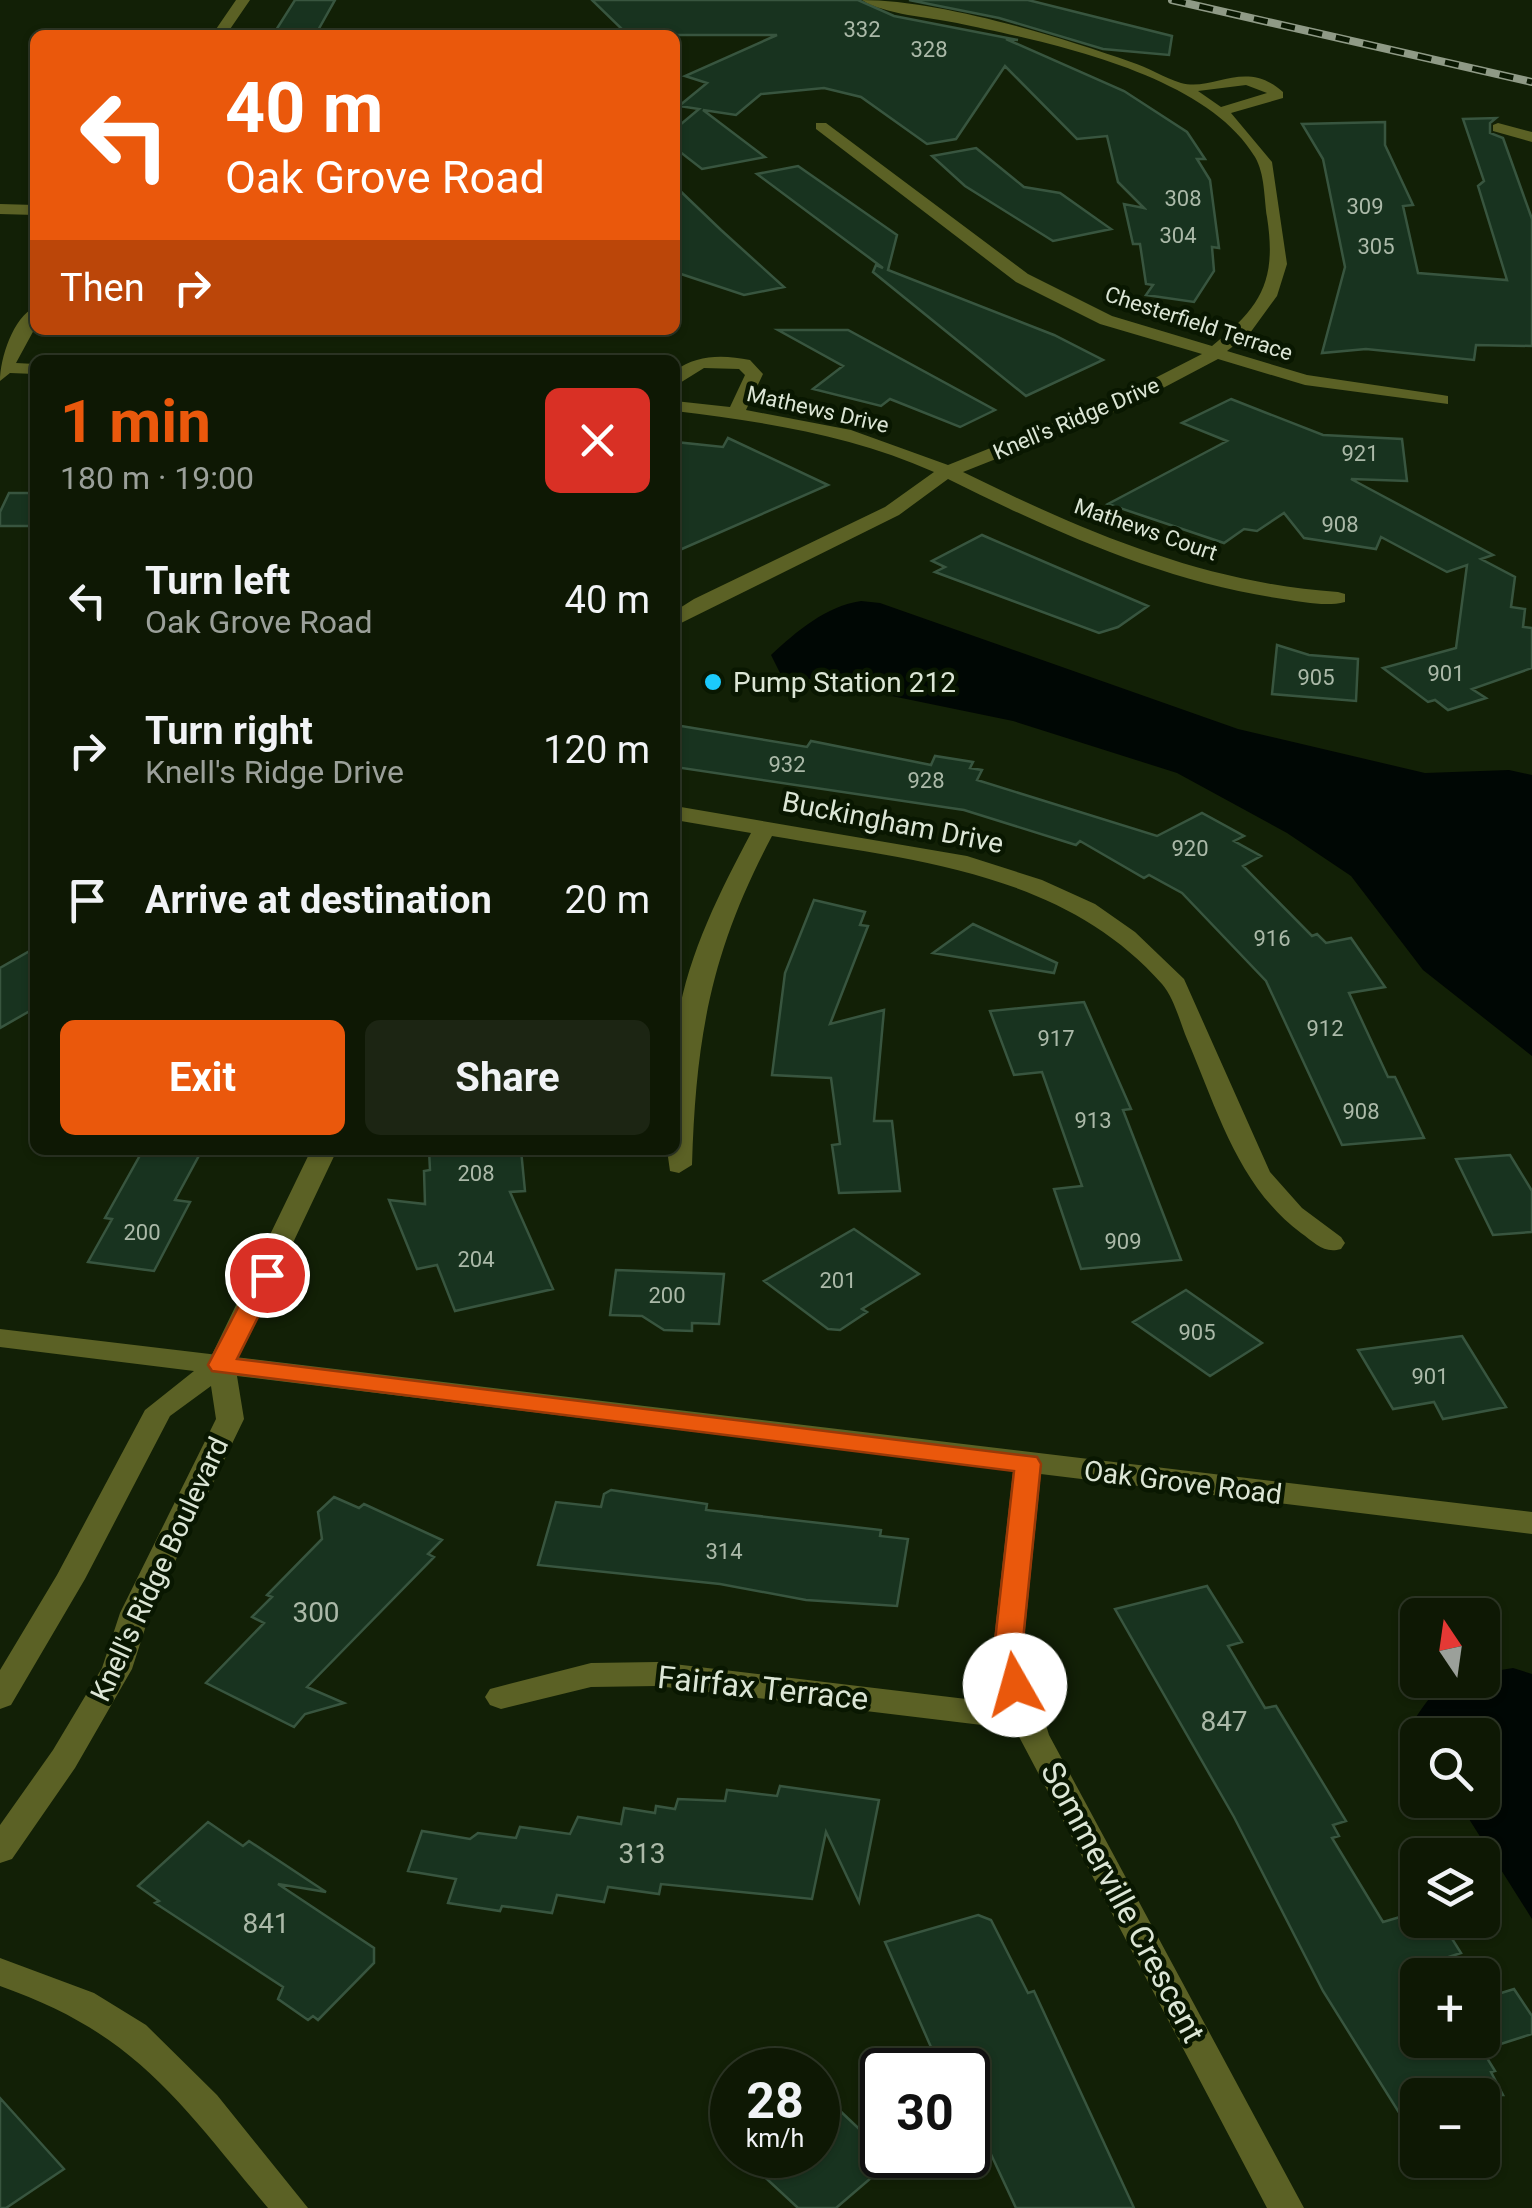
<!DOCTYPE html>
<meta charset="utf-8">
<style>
:root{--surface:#0e1804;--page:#1c2513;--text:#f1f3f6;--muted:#9ba09a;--line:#2e3726;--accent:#ea580c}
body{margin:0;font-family:Roboto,sans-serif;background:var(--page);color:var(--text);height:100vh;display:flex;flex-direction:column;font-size:38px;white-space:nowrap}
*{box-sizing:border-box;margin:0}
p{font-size:32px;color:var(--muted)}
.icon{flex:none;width:55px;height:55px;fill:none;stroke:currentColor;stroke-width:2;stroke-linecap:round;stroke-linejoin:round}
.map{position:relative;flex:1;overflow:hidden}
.sheet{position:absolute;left:30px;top:355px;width:650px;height:800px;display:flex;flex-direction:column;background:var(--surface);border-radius:15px;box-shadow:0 2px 8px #0004,0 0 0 2px var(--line)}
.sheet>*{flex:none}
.top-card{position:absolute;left:30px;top:30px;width:650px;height:305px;border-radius:15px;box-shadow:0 2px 8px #0004,0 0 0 2px var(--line);background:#ea580c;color:#fff;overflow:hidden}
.needle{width:65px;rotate:347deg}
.tools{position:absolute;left:1400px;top:1598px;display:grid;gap:20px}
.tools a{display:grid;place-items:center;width:100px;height:100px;border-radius:15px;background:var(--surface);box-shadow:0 2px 8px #0004,0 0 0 2px var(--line);font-size:50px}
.speed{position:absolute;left:710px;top:2048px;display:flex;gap:20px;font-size:50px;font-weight:700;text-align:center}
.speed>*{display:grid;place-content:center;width:130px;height:130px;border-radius:50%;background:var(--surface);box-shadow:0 2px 8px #0004,0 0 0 2px var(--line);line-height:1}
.speed small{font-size:25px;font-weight:400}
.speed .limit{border:5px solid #111;border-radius:15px;background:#fff;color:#111}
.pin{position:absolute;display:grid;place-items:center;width:85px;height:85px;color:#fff;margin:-42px;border:5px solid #fff;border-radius:50%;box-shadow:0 2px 10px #0007}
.me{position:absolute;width:110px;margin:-55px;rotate:353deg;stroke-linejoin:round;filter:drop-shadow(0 0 8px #0008)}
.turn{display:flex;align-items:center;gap:35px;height:210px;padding:0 30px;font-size:45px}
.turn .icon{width:130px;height:130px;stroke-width:2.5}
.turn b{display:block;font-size:70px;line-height:85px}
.then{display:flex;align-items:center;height:95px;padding:0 30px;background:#0003;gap:20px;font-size:38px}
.round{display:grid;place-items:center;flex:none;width:105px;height:105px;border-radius:15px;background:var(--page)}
.overview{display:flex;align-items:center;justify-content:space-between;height:170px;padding:0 30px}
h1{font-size:60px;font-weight:700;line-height:75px;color:var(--accent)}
.button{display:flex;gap:20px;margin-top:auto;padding:20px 30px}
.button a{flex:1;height:115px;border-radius:15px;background:var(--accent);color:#fff;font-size:40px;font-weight:700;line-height:115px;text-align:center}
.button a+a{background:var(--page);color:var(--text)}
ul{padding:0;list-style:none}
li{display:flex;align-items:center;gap:30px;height:150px;padding:0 30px}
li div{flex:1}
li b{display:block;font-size:38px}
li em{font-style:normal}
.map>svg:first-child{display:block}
</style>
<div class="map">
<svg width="1532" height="2208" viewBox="0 0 1532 2208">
<rect width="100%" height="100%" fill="#122006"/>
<path fill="#000704" d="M861 601 880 603 1238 729 1425 773 1509 770 1532 775V1056L1423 970 1351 876 1287 833 1177 773 1013 721 780 673 771 655C797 631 826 606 861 601Z
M1513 1668 1532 1674V1919L1457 1800H1482V1735L1417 1737 1410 1726C1434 1691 1438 1680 1482 1680L1483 1673Z"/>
<path fill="#18331f" stroke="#38553f" stroke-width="2.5" d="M295 0H335L317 32 276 30Z
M592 0H858L894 16 1018 40 1006 39 1124 91 1187 132 1205 159H1197L1210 180 1219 248 1212 247 1214 271 1194 302 1146 295 1153 285 1146 284 1140 244H1133L1124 204 1144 208 1118 182 1107 136 1077 139 1005 66 956 139 927 144 861 97 824 88 761 94 736 115 703 110 765 157 702 169 675 148V129L699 109 679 106 707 83 685 76 777 35H628Z
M909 0H1028L1172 36 1169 55 1103 49 999 18Z
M1496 118 1490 123V133L1503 138 1532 219V346L1476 345 1474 360 1366 349 1322 353 1345 267 1323 159 1302 124 1385 122V145L1413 205 1403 206 1418 273 1507 280 1478 186 1484 181 1463 119Z
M976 148 1024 187 1060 193 1111 229 1053 241 965 186 932 156Z
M798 166 897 235 888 270 1054 335 1103 360 1026 396 873 272 876 265 883 268 757 174Z
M675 186 721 230 784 287 744 295 675 272Z
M778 330H848L995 410 960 427 890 399 881 406 813 389 843 366Z
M1231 399 1323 435 1402 439 1407 481 1351 479 1493 555 1481 559 1515 577 1511 607 1525 609 1523 627 1532 628V668L1472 689 1486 698 1448 710 1435 700 1428 702 1383 668 1456 648 1467 565 1447 572 1381 537 1376 549 1304 538 1284 513 1257 531 1244 529 1224 543 1108 504 1227 441 1182 423Z
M728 438 828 485 675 552V442L723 447Z
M9 493H35V526H0V512Z
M982 535 1061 569 1148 606 1118 627 1099 633 935 572 945 567 932 561Z
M1277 645 1309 655 1358 659 1356 701 1272 694Z
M675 725 807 747 811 741 931 765 935 756 973 762 970 768 982 770 977 780 1157 836 1202 813 1244 836 1234 841 1261 856 1243 866 1312 936 1317 934 1326 943 1351 938 1385 987 1349 993 1388 1077H1395L1424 1138 1342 1145 1266 981 1182 893 1149 875 1144 878 1080 841 1076 845 964 810 675 767Z
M814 900 865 912 860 925 868 926 830 1024 884 1010 874 1121H892L900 1191 839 1193 832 1145 840 1144 831 1078 772 1075 785 973Z
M973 924 1057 963 1054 973 933 953Z
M35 948V1008L0 1028V968Z
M1084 1002 1131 1109 1123 1110 1181 1260 1081 1269 1054 1189 1082 1186 1042 1072 1014 1075 990 1011Z
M143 1150H202L175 1200 190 1202 154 1271 88 1262 112 1219 105 1218Z
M429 1150H521L525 1191 510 1192 553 1289 455 1311 437 1265 417 1269 389 1200 425 1204 424 1171 430 1170Z
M1510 1155 1532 1191V1232L1493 1235 1456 1159Z
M854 1229 919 1274 862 1309 867 1312 840 1330 828 1329 764 1281Z
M616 1270 724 1274 719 1324 692 1323V1331L664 1330 642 1316 610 1315Z
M1186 1290 1262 1343 1210 1376 1133 1322Z
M1462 1336 1506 1407 1443 1419 1434 1402 1393 1409 1358 1350Z
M611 1490 707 1504 706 1510 881 1530 880 1536 908 1539 897 1606 806 1600 720 1584 538 1565 556 1502 601 1507 604 1494Z
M334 1497 359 1508 364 1504 442 1540 428 1554 434 1557 307 1687 344 1703 305 1714 294 1727 206 1683 264 1623 252 1617 272 1597 267 1595 322 1539 318 1512Z
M1207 1586 1242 1642 1228 1646 1265 1708 1276 1706 1346 1821 1333 1825 1339 1836 1332 1838 1383 1922 1400 1917 1409 1931 1441 1921 1461 1953 1418 1967V2040H1476L1495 2071 1491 2072 1503 2095H1418V2143L1323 1991 1234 1817 1115 1609Z
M780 1786 879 1800 859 1902 826 1832 812 1899 661 1884 659 1894 608 1887 604 1902 557 1895 552 1913 502 1906 500 1911 448 1903 456 1879 408 1871 422 1831 470 1839 478 1833 516 1838 520 1827 570 1834 578 1817 621 1824 624 1808 655 1813 656 1806 675 1809 678 1799 725 1801 727 1790 777 1796Z
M208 1822 243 1846 249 1841 326 1892 278 1884 374 1948V1963L318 2020 313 2016 308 2020 278 1999 283 1987 155 1903 159 1901 138 1886Z
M978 1915 991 1920 1028 1993 1034 1991 1134 2208H1016L968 2105V2070H941L885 1942Z
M1514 1989 1532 2016V2034L1482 2050V1999Z
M818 2090 892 2160 836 2208H798L741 2155H818Z
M0 2098 64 2169 6 2208H0Z"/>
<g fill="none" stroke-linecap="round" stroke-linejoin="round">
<path fill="#5b6125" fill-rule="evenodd" d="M236 0H250L226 35H212Z
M862 0C939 0 1057 36 1131 62 1148 67 1164 78 1181 83 1214 92 1245 58 1283 92V98L1231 113 1272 162 1287 264 1277 296 1250 333 1227 351 1307 375 1442 395 1448 396V404L1305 385 1218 359 1129 406 963 472C1083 531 1203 583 1338 592L1345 594V602C1326 607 1303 602 1283 599 1164 582 1055 532 948 479L899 515 675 626V611L694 599 885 507 934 472C851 435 764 422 675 411V401L730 407 745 375 739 369 704 368 675 386V371C697 354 724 355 750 360L763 374 746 410 851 430 948 465 1116 398 1202 354 1100 324 1016 282 816 129V123H826L1028 274 1112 316 1212 346C1261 307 1277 281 1267 217 1264 198 1265 174 1255 157 1205 73 1046 42 957 23 929 17 886 15 862 0ZM1246 85 1267 93 1221 107 1198 91Z
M1498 123 1532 132V142L1493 131V125Z
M0 204 35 205V215L0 214Z
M35 307V328L16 363 35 364V374L10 373 0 381C0 359 13 317 35 307Z
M675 806 967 856 1042 880 1095 904 1135 932 1184 979 1270 1172 1302 1208 1341 1237 1345 1243 1341 1249C1324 1254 1315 1243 1301 1233 1238 1186 1217 1109 1187 1039 1180 1022 1174 998 1162 984 1063 871 910 860 772 836 711 951 696 1036 692 1165L679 1173 670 1171 667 1150H675C675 1114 672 1077 675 1042 681 968 717 897 751 833L675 820Z
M311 1150H337L235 1365 231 1372H211L207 1365Z
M1028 1453 1038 1456 1042 1463 1023 1649 1049 1735 1304 2208H1267L1015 1729 657 1686 591 1687 501 1709 490 1705 485 1697 490 1689 591 1663 657 1662 1008 1704 993 1649 1014 1463 1018 1456Z
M0 1958 94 1993 146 2025 217 2095 308 2208H268C179 2102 137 2034 0 1986Z"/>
<path fill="#5b6125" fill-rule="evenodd" d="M0 1329 1532 1512V1534L237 1376 244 1419 150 1613 132 1669 75 1768 12 1859 0 1863V1825L53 1750 102 1668 120 1613 216 1419 211 1386 170 1416 85 1579 11 1705 0 1709V1670L57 1575 145 1410 194 1371 0 1347Z"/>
<g stroke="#8f9a86" stroke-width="8">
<path id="rail" d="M1172 0 1532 82"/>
</g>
<use href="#rail" stroke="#091701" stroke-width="5" stroke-dasharray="14" stroke-linecap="butt"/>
</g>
<path fill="#ea580c" stroke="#983908" stroke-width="2.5" d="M267 1267 279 1275 237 1359 1037 1457 1041 1464 1022 1650 1029 1685 1025 1693H1005L994 1650 1014 1471 212 1371 208 1365 255 1275Z"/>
<circle fill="#1bcafc" stroke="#091701" stroke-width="4" cx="713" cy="682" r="10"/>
<g text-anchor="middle" stroke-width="9" stroke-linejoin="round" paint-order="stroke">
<g font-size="22" fill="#abb9a8">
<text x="862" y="37">332</text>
<text x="929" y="57">328</text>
<text x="1183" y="206">308</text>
<text x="1365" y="214">309</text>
<text x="1178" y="243">304</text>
<text x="1376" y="254">305</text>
<text x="1360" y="461">921</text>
<text x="1340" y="532">908</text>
<text x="1446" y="681">901</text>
<text x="1316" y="685">905</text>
<text x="787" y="772">932</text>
<text x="926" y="788">928</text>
<text x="1190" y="856">920</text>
<text x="1272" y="946">916</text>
<text x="1325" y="1036">912</text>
<text x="1056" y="1046">917</text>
<text x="1361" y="1119">908</text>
<text x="1093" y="1128">913</text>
<text x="476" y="1181">208</text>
<text x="142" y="1240">200</text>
<text x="1123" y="1249">909</text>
<text x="476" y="1267">204</text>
<text x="838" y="1288">201</text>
<text x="667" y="1303">200</text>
<text x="1197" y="1340">905</text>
<text x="1430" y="1384">901</text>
<text x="724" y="1559">314</text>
</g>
<g font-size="22" fill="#dce6d6" stroke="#091701">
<text transform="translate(1199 323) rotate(18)" y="8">Chesterfield Terrace</text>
<text transform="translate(818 409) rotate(13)" y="8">Mathews Drive</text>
<text transform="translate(1076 418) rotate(-23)" y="8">Knell's Ridge Drive</text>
<text transform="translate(1146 529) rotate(19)" y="8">Mathews Court</text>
</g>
<g font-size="28" fill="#dce6d6" stroke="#091701" text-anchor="start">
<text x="733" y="692">Pump Station 212</text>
</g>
<g font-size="28" fill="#dce6d6" stroke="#091701">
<text transform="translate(893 822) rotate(11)" y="10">Buckingham Drive</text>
<text transform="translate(1183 1482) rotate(7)" y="10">Oak Grove Road</text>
<text transform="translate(159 1569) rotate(-65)" y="10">Knell's Ridge Boulevard</text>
</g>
<g font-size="28" fill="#abb9a8">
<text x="316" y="1622">300</text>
<text x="1224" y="1731">847</text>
<text x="642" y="1863">313</text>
<text x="266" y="1933">841</text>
</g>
<g font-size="32" fill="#dce6d6" stroke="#091701">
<text transform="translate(763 1688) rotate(6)" y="11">Fairfax Terrace</text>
<text transform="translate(1123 1902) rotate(62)" y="11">Sommerville Crescent</text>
</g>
</g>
</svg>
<div class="tools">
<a><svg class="needle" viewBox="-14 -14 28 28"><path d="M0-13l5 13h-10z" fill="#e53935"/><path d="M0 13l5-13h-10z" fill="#9ba09a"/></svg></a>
<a><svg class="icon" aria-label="search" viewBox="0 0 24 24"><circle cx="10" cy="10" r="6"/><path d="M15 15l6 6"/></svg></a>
<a><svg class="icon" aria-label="layers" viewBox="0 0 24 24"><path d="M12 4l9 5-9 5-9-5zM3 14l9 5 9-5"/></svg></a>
<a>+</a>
<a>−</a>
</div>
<div class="speed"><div>28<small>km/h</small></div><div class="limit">30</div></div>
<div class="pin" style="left:267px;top:1275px;background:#d93025"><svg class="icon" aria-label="arrive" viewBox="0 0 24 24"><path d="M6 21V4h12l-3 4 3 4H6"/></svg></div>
<svg class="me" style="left:1015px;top:1685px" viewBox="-20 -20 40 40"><circle r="19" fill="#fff"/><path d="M0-13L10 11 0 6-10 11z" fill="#ea580c"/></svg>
<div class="top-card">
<div class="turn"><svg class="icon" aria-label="left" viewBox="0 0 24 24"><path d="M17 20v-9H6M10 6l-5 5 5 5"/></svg><div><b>40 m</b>Oak Grove Road</div></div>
<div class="then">Then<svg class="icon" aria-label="right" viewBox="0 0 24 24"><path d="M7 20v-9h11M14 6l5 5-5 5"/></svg></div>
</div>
<section class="sheet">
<div class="overview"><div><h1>1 min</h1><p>180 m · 19:00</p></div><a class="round" style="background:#d93025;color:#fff"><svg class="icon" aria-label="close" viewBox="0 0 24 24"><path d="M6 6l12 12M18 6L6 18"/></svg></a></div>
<ul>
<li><svg class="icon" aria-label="left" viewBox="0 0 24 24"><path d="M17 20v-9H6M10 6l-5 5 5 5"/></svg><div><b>Turn left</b><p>Oak Grove Road</p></div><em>40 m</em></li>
<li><svg class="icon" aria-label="right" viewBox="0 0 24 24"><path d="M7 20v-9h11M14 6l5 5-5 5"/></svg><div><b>Turn right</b><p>Knell's Ridge Drive</p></div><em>120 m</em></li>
<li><svg class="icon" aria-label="arrive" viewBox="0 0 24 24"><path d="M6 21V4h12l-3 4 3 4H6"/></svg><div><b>Arrive at destination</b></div><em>20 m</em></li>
</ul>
<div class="button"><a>Exit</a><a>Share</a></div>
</section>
</div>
